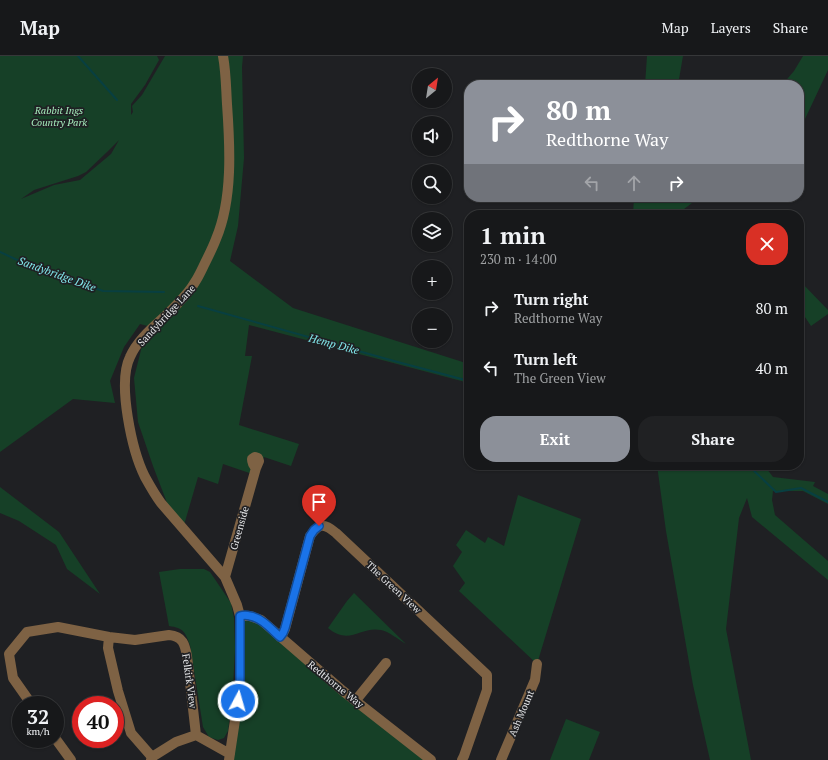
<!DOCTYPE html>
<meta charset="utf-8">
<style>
:root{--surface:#17181a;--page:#202123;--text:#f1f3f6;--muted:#9ea0a2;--line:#363739;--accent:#8c9099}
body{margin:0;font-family:"PT Serif",serif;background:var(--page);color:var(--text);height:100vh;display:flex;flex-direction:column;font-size:15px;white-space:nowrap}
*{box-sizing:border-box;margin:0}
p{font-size:13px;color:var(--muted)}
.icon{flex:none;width:22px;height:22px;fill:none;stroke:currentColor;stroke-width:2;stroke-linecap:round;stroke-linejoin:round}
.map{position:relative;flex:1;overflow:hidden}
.side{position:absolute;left:464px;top:154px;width:340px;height:260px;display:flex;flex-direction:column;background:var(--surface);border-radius:16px;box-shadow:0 1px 3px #0004,0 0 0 1px var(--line)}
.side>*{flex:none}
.banner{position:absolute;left:464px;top:24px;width:340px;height:122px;border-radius:16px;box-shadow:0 1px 3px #0004,0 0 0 1px var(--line);background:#8c9099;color:#fff;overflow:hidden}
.needle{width:26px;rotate:30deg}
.fabs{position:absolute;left:412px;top:12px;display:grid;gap:8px}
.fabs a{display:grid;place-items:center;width:40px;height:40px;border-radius:50%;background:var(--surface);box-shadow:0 1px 3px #0004,0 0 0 1px var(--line);font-size:20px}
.speed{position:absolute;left:12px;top:640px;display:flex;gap:8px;font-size:20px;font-weight:700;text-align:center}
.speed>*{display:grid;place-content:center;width:52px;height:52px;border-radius:50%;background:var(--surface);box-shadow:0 1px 3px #0004,0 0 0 1px var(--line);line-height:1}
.speed small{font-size:10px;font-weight:400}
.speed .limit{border:6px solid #d22;background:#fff;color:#111}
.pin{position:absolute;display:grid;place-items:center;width:34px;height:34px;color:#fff;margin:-41px -17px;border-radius:50% 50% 50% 0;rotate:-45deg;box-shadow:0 0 4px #0007}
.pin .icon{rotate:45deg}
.me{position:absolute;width:44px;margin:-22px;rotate:6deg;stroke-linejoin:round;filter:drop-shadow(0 0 3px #0008)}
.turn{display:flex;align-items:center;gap:14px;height:84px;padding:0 16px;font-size:18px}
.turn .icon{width:52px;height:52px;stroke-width:2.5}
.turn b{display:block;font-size:28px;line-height:34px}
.lanes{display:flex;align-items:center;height:38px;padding:0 16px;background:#0003;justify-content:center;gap:20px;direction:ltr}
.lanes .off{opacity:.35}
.round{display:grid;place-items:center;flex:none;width:42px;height:42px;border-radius:16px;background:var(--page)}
.head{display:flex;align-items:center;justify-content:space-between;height:68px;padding:0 16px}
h1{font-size:24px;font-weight:600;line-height:30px}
.button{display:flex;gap:8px;margin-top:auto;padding:8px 16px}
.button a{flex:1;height:46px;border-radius:16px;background:var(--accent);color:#fff;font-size:16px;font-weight:600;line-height:46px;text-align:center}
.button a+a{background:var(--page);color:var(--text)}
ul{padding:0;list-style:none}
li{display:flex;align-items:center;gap:12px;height:60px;padding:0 16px}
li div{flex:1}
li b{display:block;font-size:15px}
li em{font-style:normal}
header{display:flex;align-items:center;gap:24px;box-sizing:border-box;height:56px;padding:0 20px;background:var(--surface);border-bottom:1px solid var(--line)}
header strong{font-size:19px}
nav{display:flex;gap:22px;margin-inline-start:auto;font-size:14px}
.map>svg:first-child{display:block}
</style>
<header>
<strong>Map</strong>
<nav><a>Map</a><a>Layers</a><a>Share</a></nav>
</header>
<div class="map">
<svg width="828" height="704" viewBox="0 0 828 704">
<rect width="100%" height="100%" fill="#1f2023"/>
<path fill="#164027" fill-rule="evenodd" d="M0 0H157L159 4 145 29 131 48V59L133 56 132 50 142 39 165 0H243L242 11 244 102 238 170 230 205 293 252 469 308V327L249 269 245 300H252L239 369 299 388 291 410 264 401 258 420 223 408 218 428 198 421 184 469 169 452 153 410 138 366 134 322 142 290 159 273 140 268 124 291 110 325 115 347 73 343 0 396ZM119 84 111 98 80 124 54 129 21 143 34 134 78 120 86 116 107 96Z
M647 0H683L678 29H645Z
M803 0H828V14L805 63 799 71V29H782L794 15Z
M634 141H700L676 159H633Z
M799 224 828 254V258L811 270 799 252Z
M657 409H764L773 421 815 426 813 430 828 438V448L803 435H773L772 444 775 459 828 505V524L752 461 747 442 739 462 726 573 751 704H710L693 629 666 475Z
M0 431 59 476 100 538 67 513 56 489 19 465 0 457Z
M518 439 581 463 537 608 459 535 465 527 453 510 462 496 456 489 466 474 485 487 488 481 504 490Z
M180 513H204L210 516 231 547 234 562 235 592 233 633 228 675 224 682 218 684 209 681 203 671 190 589C185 576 184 572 169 570L159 516Z
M354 537 406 588C399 584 388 575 381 574 360 570 350 590 328 572L347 545Z
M240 560H250L431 704H229L240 631Z
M566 663 600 676 589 704H550Z"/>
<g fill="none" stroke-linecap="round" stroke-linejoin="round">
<path stroke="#083f41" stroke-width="2" d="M78 0 117 44
M0 196 26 208 103 235 164 236
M198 250 394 305 469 325
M748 409 776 436 801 432 828 446"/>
<path stroke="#7e6244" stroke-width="10" d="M223 0C226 16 226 32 227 48 230 90 233 143 216 183 213 191 209 199 205 207 202 213 199 220 195 226 191 233 186 239 180 245 164 264 140 278 130 301 117 327 132 395 145 421 150 430 155 439 161 447L225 521 237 549 240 560V631L229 704
M225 521 256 412 259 405 258 402 255 401 252 403C252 406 253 409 256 412
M240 560H250L261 564 343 635 431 704
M109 581 108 592 118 635 131 677 152 701
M280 581 283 577 285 573 310 480C319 467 324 467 336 477L487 619V634L464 700 462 704
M356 644 386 607
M32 649 13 622 9 598 27 576 58 571 109 581 135 584 169 579C183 580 185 589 187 600L196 679 230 698
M55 682 71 704
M151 704 152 701 176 686 196 679
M501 704 535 624 537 608"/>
</g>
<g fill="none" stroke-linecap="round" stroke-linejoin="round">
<g stroke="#114b97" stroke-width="10">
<path id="route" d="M238 645 240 631V560C243 559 247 559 250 560 262 562 271 573 280 581L283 577 285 572 310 480 314 474 319 470"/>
</g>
<use href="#route" stroke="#1a73e8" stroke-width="7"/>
</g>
<g text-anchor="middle" stroke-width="3.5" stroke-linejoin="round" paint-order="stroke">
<g font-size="10" font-style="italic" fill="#a5ecbc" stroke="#1f2023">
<text x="59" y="58">Rabbit Ings<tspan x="59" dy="12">Country Park</tspan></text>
</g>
<g font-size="10" fill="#e5e6e8" stroke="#1f2023">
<text transform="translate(166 259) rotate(-47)" y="4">Sandybridge Lane</text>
<text transform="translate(239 472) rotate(-74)" y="4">Greenside</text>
<text transform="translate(394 531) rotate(43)" y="4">The Green View</text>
<text transform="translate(190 625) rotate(82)" y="4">Felkirk View</text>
<text transform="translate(336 628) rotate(39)" y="4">Redthorne Way</text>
<text transform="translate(521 657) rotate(-67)" y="4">Ash Mount</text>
</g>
<g font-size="11" font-style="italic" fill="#83eaee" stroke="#1f2023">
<text transform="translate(57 218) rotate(20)" y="4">Sandybridge Dike</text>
<text transform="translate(334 288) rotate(15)" y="4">Hemp Dike</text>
</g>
</g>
</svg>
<div class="fabs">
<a><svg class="needle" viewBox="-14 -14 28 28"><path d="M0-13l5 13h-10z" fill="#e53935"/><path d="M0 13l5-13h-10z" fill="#9ea0a2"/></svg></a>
<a><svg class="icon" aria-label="sound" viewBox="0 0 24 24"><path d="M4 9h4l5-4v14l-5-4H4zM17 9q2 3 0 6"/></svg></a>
<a><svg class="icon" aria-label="search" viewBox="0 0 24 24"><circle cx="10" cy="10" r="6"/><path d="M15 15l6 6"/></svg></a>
<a><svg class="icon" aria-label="layers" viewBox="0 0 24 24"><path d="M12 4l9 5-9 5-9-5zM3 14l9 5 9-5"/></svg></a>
<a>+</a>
<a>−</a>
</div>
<div class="speed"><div>32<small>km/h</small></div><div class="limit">40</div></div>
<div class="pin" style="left:319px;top:470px;background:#d93025"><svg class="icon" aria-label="arrive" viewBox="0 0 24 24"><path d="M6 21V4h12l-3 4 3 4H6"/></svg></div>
<svg class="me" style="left:238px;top:645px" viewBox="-20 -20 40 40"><circle r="17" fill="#1a73e8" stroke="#fff" stroke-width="3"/><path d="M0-11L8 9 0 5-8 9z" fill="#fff"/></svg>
<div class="banner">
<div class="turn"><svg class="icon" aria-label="right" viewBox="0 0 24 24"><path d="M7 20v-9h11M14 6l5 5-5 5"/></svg><div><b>80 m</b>Redthorne Way</div></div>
<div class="lanes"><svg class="icon off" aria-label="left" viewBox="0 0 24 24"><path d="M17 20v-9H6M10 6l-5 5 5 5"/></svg><svg class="icon off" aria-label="ahead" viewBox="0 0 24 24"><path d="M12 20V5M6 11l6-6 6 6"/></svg><svg class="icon" aria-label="right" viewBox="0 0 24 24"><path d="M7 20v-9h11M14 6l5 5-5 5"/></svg></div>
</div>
<section class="side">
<div class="head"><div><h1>1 min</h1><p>230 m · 14:00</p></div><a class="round" style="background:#d93025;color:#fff"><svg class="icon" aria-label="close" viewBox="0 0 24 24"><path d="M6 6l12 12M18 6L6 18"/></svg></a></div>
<ul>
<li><svg class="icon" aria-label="right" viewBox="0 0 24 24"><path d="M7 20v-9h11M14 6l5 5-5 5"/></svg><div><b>Turn right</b><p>Redthorne Way</p></div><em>80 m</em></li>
<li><svg class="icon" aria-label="left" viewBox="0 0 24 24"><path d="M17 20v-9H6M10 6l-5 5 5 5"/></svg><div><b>Turn left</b><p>The Green View</p></div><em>40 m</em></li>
</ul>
<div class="button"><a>Exit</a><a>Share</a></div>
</section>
</div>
